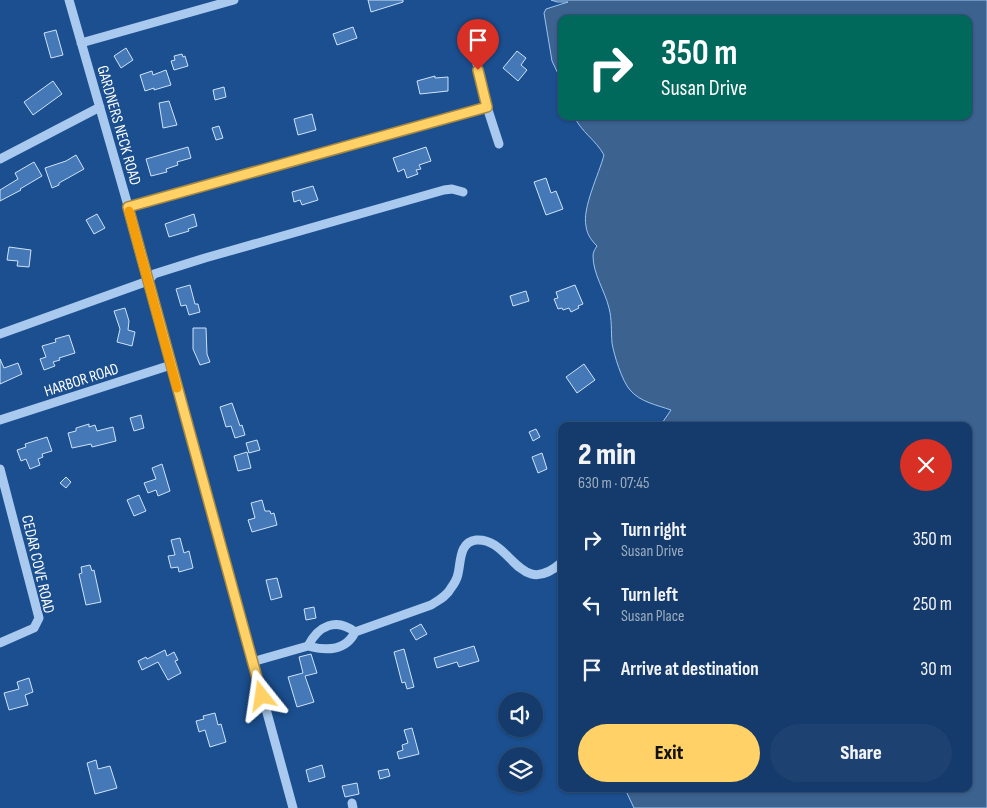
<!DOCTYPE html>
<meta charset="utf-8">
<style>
:root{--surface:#143b6b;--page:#1d4271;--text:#f1f3f6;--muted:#9dadc1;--line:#33557e;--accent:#ffd166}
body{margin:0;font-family:"Sofia Sans Condensed",sans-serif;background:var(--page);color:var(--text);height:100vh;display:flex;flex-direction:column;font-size:19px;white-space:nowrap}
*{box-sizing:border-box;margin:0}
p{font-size:16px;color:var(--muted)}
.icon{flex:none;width:28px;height:28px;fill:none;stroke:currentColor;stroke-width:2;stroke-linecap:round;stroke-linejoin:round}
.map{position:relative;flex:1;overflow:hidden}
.drawer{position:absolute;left:558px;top:422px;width:414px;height:370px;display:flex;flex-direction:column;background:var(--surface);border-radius:10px;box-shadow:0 1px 4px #0004,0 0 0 1px var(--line)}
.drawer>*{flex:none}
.guide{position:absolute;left:558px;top:15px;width:414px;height:105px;border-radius:10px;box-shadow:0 1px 4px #0004,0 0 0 1px var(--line);background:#00695c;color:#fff;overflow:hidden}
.tools{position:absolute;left:498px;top:692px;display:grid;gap:10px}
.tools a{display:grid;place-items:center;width:45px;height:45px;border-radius:50%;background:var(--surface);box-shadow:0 1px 4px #0004,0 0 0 1px var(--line);font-size:25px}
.pin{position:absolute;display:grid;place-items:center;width:42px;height:42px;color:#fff;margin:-51px -21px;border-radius:50% 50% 50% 0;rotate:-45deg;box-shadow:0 0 5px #0007}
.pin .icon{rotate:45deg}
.me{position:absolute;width:55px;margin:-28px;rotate:345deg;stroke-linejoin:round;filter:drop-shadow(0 0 4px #0008)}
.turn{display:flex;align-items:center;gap:18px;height:105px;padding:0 20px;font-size:22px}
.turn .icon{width:65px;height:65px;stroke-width:2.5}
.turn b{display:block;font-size:35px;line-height:42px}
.round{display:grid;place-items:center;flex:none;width:52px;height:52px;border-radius:26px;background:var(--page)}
.headline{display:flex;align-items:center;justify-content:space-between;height:85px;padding:0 20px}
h1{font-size:30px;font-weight:800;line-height:38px}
.button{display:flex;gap:10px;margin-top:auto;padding:10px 20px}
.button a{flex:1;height:58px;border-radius:30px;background:var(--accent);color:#111;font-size:20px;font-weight:800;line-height:58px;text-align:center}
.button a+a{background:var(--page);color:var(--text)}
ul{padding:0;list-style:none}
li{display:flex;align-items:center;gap:15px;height:65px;padding:0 20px}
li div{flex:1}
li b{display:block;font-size:19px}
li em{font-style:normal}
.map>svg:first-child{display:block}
</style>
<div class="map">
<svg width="987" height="808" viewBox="0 0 987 808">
<rect width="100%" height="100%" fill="#1b4f8f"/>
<path fill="#3c6290" stroke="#9cc4f0" d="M551 0H987V808H634L625 789H968V426H660L671 410C657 405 640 402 630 390 622 381 614 355 612 343 611 331 612 319 609 308 605 291 593 274 593 256 593 252 595 249 597 246 592 241 587 235 586 226 582 208 599 174 604 155 596 140 581 132 574 116H968V19H561V80L552 61 544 13 546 9 568 2H557Z"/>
<path fill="#4478b7" stroke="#cfe3fa" d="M368 0H403V2L371 12Z
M353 27 357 38 337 45 333 34Z
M56 30 63 55 51 58 44 33Z
M126 48 133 60 121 68 114 56Z
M517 51 526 58 521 65 527 70 518 81 503 68Z
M182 54 183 57 185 56 188 66 174 70 171 61 175 60 174 56Z
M166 70 171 85 154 90V88L145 91 140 75 152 71 153 75Z
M435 76V78L448 77V91L420 94 417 81Z
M53 81 62 94 33 115 24 102Z
M224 87 226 97 215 100 213 90Z
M169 101 177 125 163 128 159 103Z
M312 114 316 130 298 135 294 119Z
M219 126 223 138 216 140 212 128Z
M188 147 191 158 177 162 178 165 166 169 167 172 151 176 146 159Z
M426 147 431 161 419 165 421 169 416 170 418 174 407 178 404 169 398 172 393 158Z
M76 155 84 169 59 183V185L52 188 45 168 66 161Z
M34 162 42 176 20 189 21 190 0 201V190L18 179 15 173Z
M546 178 551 193 556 191 563 209 546 215 534 182Z
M313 186 318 200 302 205 300 200 294 202 292 192Z
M97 214 105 228 94 234 86 220Z
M194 214 197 226 188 229 189 231 169 237 165 224Z
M9 247 31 250 29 267 17 266 18 261 7 260Z
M190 285 195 304H198L200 312 189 315 186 305 181 306 176 289Z
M575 285 583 304 578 306 579 308 571 312 569 308 563 310 562 308 558 309 554 299 558 298 556 292Z
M526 291 529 301 513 306 510 296Z
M125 308 129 321 128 330 135 332 132 346 117 342 120 329 114 311Z
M193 328H206L207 354 210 362 200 365 193 349Z
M69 335 75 353 59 358 60 360 53 362 55 366 44 370 40 359 46 357 42 346 56 342 55 339Z
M0 359 4 368 18 363 22 374 0 384Z
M584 364 595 380 577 393 566 377Z
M232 403 240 426 242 425 245 435 235 438 231 426 226 427 220 407Z
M141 415 144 428 134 431 130 418Z
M89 424V427L95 425 97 431 113 427 116 441 92 447 91 444 72 448 68 433 76 431V428Z
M536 429 540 437 533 441 529 432Z
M47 437 52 451 42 454 43 457 38 459 40 465 30 469 26 459 21 461 17 450 26 447 25 444Z
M257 440 260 450 249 453 246 443Z
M247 452 251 468 238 471 234 456Z
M542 453 547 469 538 473 532 457Z
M162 464 170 491 158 496 156 490 148 493 144 483 156 479 152 468Z
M66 477 71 482 66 488 60 483Z
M139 495 146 511 134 516 127 500Z
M262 500 265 511H270L271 514 274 513 277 525 252 532 248 520 255 518 251 503Z
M180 538 184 553 189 551 193 568 179 572 178 567 171 568 168 556 175 555 171 540Z
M90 565 92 571 94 570 101 602 86 605 79 574 82 573 81 567Z
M277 578 282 597 271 600 266 580Z
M314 607 316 618 306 620 304 609Z
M421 624 427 634 416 640 410 630Z
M474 646 479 661 459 667 457 662 437 668 434 658Z
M404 649 414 687 407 689 405 682 402 683 394 652Z
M165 650 167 656 174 652 178 660 175 661 181 673 168 680 158 662 142 670 138 661 146 657 147 659Z
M311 654 317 673 305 676 314 702 297 707 288 677 303 673 299 657Z
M29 678 33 692 25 695 28 705 9 710 4 693 19 689 17 682Z
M215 713 218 725 221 724 226 742 210 747 205 730 199 732 196 721 204 719 203 716Z
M412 728 419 754 399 759 397 752 403 750 402 745 408 743 404 730Z
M96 760 98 769 110 766 117 788 95 794 87 763Z
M322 765 325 777 309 782 306 770Z
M388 769 390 776 380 779 378 771Z
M357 783 359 794 345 797 342 786Z"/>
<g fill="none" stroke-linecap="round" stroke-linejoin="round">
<path stroke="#a9c9ee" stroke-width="9" d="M69 0 141 251 293 808
M81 43 234 0
M474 51 487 107 499 144
M0 159 100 107
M128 207 487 107
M0 334 148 281 154 274 205 258 444 190 452 189 463 192
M0 420 171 365
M0 469 39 618 34 628 0 643
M355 632C336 617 318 626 308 646 326 651 346 651 355 632L431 605C439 600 447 596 451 588 454 584 457 579 458 574 461 562 459 542 476 540 511 537 519 600 561 563
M252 662 308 646
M352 803 353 808"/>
</g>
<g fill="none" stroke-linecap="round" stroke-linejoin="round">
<g stroke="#a68842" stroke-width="12">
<path id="route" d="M262 696 128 207 487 107 478 70"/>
</g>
<use href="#route" stroke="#ffd166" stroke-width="9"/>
<path stroke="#f59e0b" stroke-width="9" d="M129 211 177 388"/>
</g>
<g text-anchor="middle" stroke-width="4" stroke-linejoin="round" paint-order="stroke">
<g font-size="16" fill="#fff" stroke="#1b4f8f">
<text transform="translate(120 125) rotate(74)" y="6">GARDNERS NECK ROAD</text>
<text transform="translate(81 379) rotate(-18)" y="6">HARBOR ROAD</text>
<text transform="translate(39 564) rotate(77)" y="6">CEDAR COVE ROAD</text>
</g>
</g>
</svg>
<div class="tools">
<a><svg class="icon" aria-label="sound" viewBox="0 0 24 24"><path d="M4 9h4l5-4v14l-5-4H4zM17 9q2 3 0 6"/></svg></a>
<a><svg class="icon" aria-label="layers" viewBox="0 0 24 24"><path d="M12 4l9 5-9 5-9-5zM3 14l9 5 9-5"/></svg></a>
</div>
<div class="pin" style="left:478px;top:70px;background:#d93025"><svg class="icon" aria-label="arrive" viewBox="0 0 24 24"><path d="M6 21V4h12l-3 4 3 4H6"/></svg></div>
<svg class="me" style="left:262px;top:696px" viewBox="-20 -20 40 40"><path d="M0-17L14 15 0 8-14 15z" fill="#ffd166" stroke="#fff" stroke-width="4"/></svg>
<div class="guide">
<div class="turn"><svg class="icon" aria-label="right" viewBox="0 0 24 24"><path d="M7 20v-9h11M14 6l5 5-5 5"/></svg><div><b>350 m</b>Susan Drive</div></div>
</div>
<section class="drawer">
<div class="headline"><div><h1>2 min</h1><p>630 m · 07:45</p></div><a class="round" style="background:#d93025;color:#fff"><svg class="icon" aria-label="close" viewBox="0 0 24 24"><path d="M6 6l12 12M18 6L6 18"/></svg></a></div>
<ul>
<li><svg class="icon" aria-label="right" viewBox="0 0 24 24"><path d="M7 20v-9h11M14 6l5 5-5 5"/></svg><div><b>Turn right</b><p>Susan Drive</p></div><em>350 m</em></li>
<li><svg class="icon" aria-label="left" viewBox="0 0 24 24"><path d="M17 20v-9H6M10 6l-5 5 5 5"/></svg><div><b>Turn left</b><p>Susan Place</p></div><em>250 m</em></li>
<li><svg class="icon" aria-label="arrive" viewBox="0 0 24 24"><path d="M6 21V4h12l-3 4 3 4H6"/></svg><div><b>Arrive at destination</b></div><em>30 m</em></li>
</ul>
<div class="button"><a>Exit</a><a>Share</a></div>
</section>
</div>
